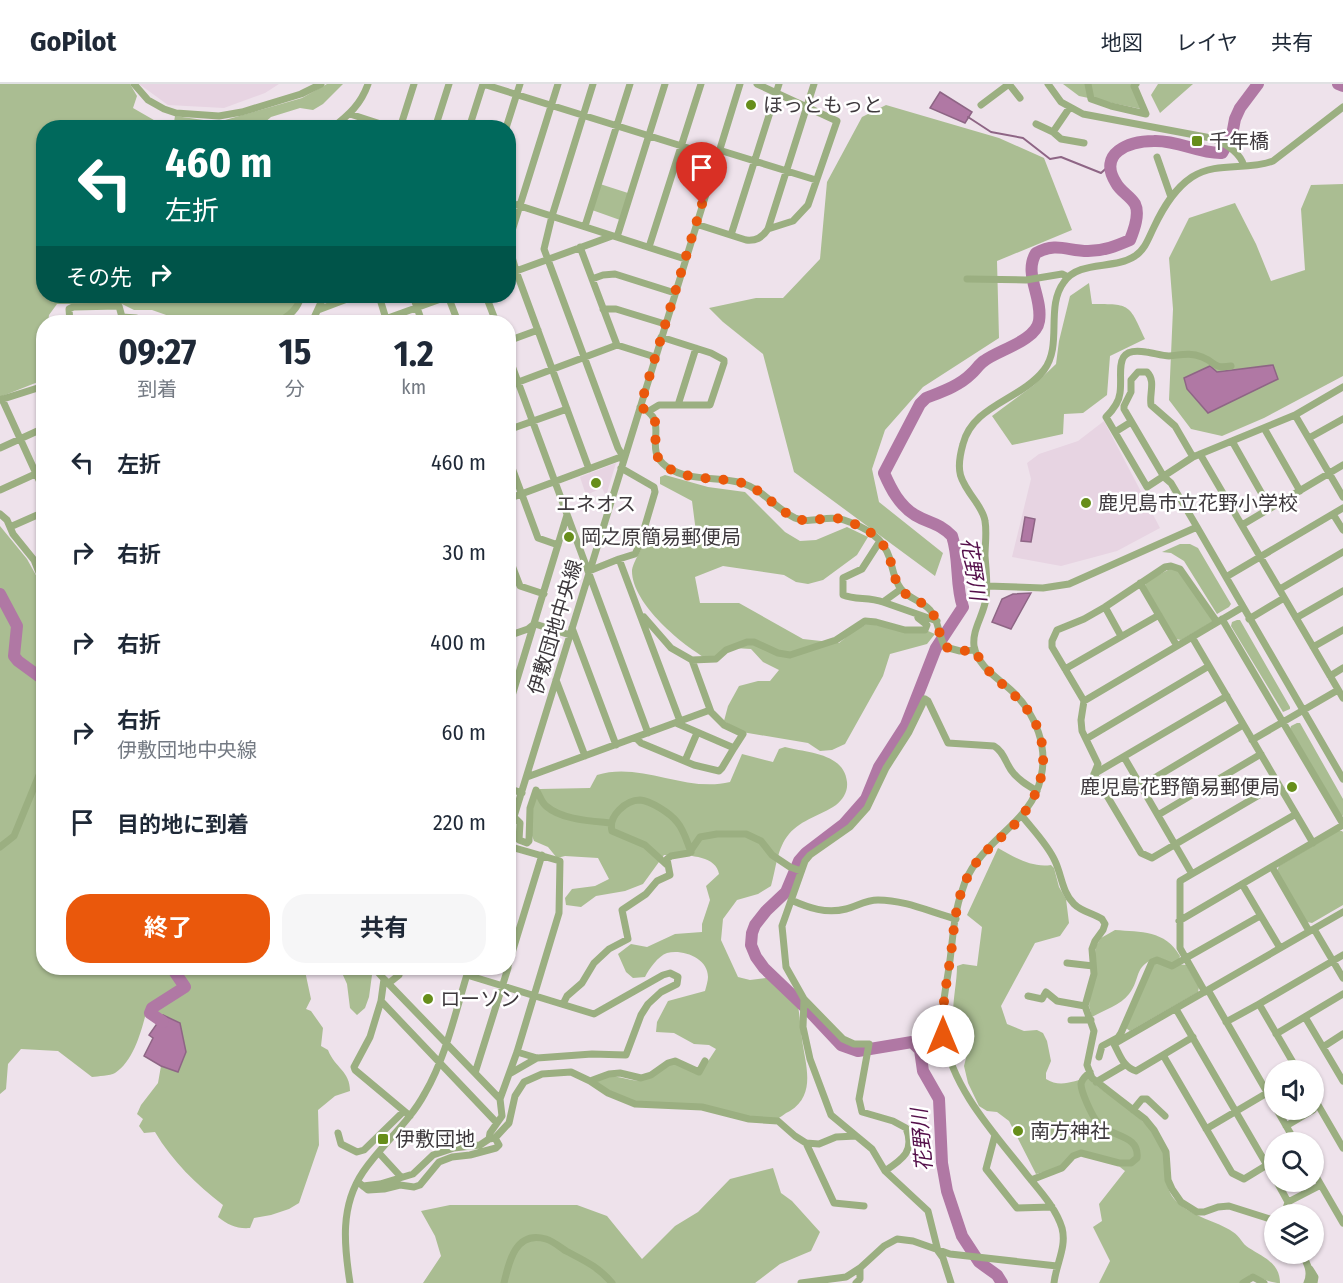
<!DOCTYPE html>
<html lang="ja">
<meta charset="utf-8">
<style>
:root{--surface:#fff;--page:#f6f6f7;--text:#1f2937;--muted:#747a83;--line:#e0e1e3;--accent:#ea580c}
body{margin:0;font-family:"Fira Sans Condensed","Noto Sans JP",sans-serif;background:var(--page);color:var(--text);height:100vh;display:flex;flex-direction:column;font-size:22px;white-space:nowrap}
*{box-sizing:border-box;margin:0}
p{font-size:20px;color:var(--muted)}
.icon{flex:none;width:33px;height:33px;fill:none;stroke:currentColor;stroke-width:2;stroke-linecap:round;stroke-linejoin:round}
.map{position:relative;flex:1;overflow:hidden}
.details{position:absolute;left:36px;top:231px;width:480px;height:660px;display:flex;flex-direction:column;background:var(--surface);border-radius:24px;box-shadow:0 2px 4px #0004}
.details>*{flex:none}
.guide{position:absolute;left:36px;top:36px;width:480px;height:183px;border-radius:24px;box-shadow:0 2px 4px #0004;background:#00695c;color:#fff;overflow:hidden}
.buttons{position:absolute;left:1264px;top:976px;display:grid;gap:12px}
.buttons a{display:grid;place-items:center;width:60px;height:60px;border-radius:50%;background:var(--surface);box-shadow:0 2px 4px #0004;font-size:30px}
.pin{position:absolute;display:grid;place-items:center;width:51px;height:51px;color:#fff;margin:-62px -26px;border-radius:50% 50% 50% 0;rotate:-45deg;box-shadow:0 0 6px #0007}
.pin .icon{rotate:45deg}
.me{position:absolute;width:66px;margin:-33px;rotate:0deg;stroke-linejoin:round;filter:drop-shadow(0 0 4px #0008)}
.turn{display:flex;align-items:center;gap:21px;height:126px;padding:0 30px;font-size:27px}
.turn .icon{width:78px;height:78px;stroke-width:2.5}
.turn b{display:block;font-size:42px;line-height:51px}
.then{display:flex;align-items:center;height:57px;padding:0 30px;background:#0003;gap:12px;font-size:22px}
.eta{display:flex;justify-content:space-evenly;align-items:center;height:102px;text-align:center}
.eta b{font-size:36px;font-weight:700;line-height:42px}
.cta{display:flex;gap:12px;margin-top:auto;padding:12px 30px}
.cta a{flex:1;height:69px;border-radius:24px;background:var(--accent);color:#fff;font-size:24px;font-weight:700;line-height:69px;text-align:center}
.cta a+a{background:var(--page);color:var(--text)}
ul{padding:0;list-style:none}
li{display:flex;align-items:center;gap:18px;height:90px;padding:0 30px}
li div{flex:1}
li b{display:block;font-size:22px}
li em{font-style:normal}
header{display:flex;align-items:center;gap:36px;box-sizing:border-box;height:84px;padding:0 30px;background:var(--surface);border-bottom:2px solid var(--line)}
header strong{font-size:28px}
nav{display:flex;gap:33px;margin-inline-start:auto;font-size:21px}
.map>svg:first-child{display:block}
</style>
<header>
<strong>GoPilot</strong>
<nav><a>地図</a><a>レイヤ</a><a>共有</a></nav>
</header>
<div class="map">
<svg width="1343" height="1199" viewBox="0 0 1343 1199">
<rect width="100%" height="100%" fill="#eee2eb"/>
<path fill="#e7d4e2" d="M139 0H279L265 9 224 24 168 21Z
M1104 337 1160 444 1117 467 1061 482 1012 473 1031 395 1027 379 1039 370 1078 357Z
M616 379 606 412 602 404 586 411 580 393Z"/>
<path fill="#aabd92" d="M0 0H130L137 12 133 24 166 43 44 44V212H298C296 216 295 222 292 225 274 246 224 238 198 238L190 234 169 232 152 226H134L122 220H57L49 231 48 238H44L42 272 43 274V296L0 313Z
M327 0H343L323 20 313 26 300 24 271 33 263 40 267 43 173 44 175 32 218 38 302 14Z
M1063 0H1136L1141 25 1079 12Z
M1158 0H1193L1160 29 1151 11Z
M886 21 999 54 1044 74 1072 146 997 177 999 254 923 303 885 346 872 385 879 418 943 469 935 492 794 388 763 270 723 238 709 224 756 214H783L820 175 827 98 862 33Z
M600 100 628 109 620 136 592 126Z
M1343 100V292L1264 334 1222 352 1191 345 1169 316 1173 225 1169 174 1189 134 1235 119 1256 160 1271 197 1305 186 1301 125 1311 101Z
M1089 199 1092 220C1131 220 1129 220 1145 255L1110 272 1107 311 1083 329 1064 330 1063 350 1012 361 992 332 1034 301 1056 280 1059 257 1070 212Z
M665 391 708 403 745 408 785 448 800 457 816 456 847 443 868 453 857 471 823 496 808 500 796 498 784 491 723 482 695 493 700 519H739L803 555 839 559 855 546 867 540 928 547 935 550 927 560 890 570 883 592 845 660 832 666 820 667 808 659 742 648 724 637 728 622 739 602 758 597H770L779 586 763 578 751 565 734 564 709 576C683 562 631 519 632 486 633 480 638 471 641 465L645 464V456L657 459 663 448H696L692 417 660 400V393Z
M0 442 27 475 43 504 44 884H301L305 887 311 915 306 925 311 927 323 944 321 962 328 966C335 984 350 987 350 1007L335 1012 318 1026 319 1061 299 1119 289 1125 271 1131 254 1134 250 1144C237 1145 228 1141 218 1133L223 1121C197 1101 172 1077 155 1048L144 1049 139 1042 143 1035 137 1030 141 1021 158 999 161 982 178 988 180 939 147 925C142 945 134 977 115 989 110 992 98 992 92 993L58 967 21 965 8 980 6 1005 0 1010Z
M1180 460H1190L1198 464 1231 520 1229 523 1217 530 1184 477 1171 469 1162 468Z
M1172 484 1178 487 1213 535 1212 538 1181 556 1176 555 1145 502 1146 497Z
M1237 536H1240L1290 623V625L1283 628 1231 542 1232 538Z
M1297 639H1300L1343 715V732L1341 731 1290 645 1291 642Z
M785 663C808 669 844 669 847 698 848 708 843 715 836 721 820 732 802 735 789 750 777 764 776 785 771 802L758 810 737 816 723 835 721 856 738 893 750 896 773 893C804 915 797 921 802 955 805 980 817 1010 790 1027 785 1029 779 1035 774 1036 755 1038 725 1025 706 1022 678 1019 646 1024 619 1013 611 1010 603 1003 596 999 609 984 627 999 641 996 653 994 661 980 674 980 682 980 694 986 701 988L716 965 709 961 694 960 674 949 656 948 657 938 668 917 705 907C706 903 708 897 708 893 708 874 683 865 667 869 658 872 649 885 645 893L633 894 626 888 618 870 631 860 647 863 675 850 702 848V840L710 816 706 802 719 790C716 769 680 771 664 771L643 800 625 807 596 812 581 823 566 821 565 814 572 805 595 802 609 795 598 774 565 772 557 774 548 763 534 757C527 742 529 718 540 705L590 704 597 691C640 677 686 709 730 698L742 670 773 678 779 665Z
M1338 747H1342L1343 748V821L1312 839 1307 838 1277 787 1279 782Z
M998 764C1014 773 1031 784 1051 781L1054 784 1059 803 1066 815 1069 839 1060 852 1035 859 1001 922 1007 940 1024 947 1037 946 1043 949 1047 957 1051 977 1046 989V995C1060 1004 1074 997 1089 993L1093 999C1117 1017 1155 1039 1164 1069 1170 1086 1161 1101 1176 1117 1193 1134 1216 1136 1233 1148 1240 1152 1242 1160 1249 1164 1263 1173 1280 1179 1280 1199 1268 1199 1262 1193 1250 1191L1241 1199H1099L1110 1177 1093 1143 1102 1137 1099 1120 1125 1087 1110 1075 1084 1069 1058 1084 1036 1090 1009 1037 997 1028 987 1027 979 1022 968 999 964 982 968 966C943 944 957 911 957 882L963 880 977 882 982 843 967 831Z
M1115 846C1141 848 1165 846 1180 872L1179 876 1172 879 1157 873C1132 884 1142 893 1129 910 1121 921 1104 926 1092 933L1089 922 1096 862 1101 854Z
M1157 878 1186 881 1199 903 1198 908 1130 947 1126 944 1153 880Z
M335 884H368L372 891 369 913 365 924 357 931 350 924 347 900 342 889Z
M773 1084 781 1109 792 1117 820 1148 811 1167 780 1180 755 1199H423L441 1172 435 1152 421 1127 450 1121H577L607 1132 642 1175 675 1142 698 1128 730 1095Z"/>
<path fill="#b078a4" stroke="#8e6585" stroke-width="1.5" d="M940 8 972 28 965 39 930 24Z
M1273 281 1278 295 1208 329 1187 305 1184 294 1210 282 1217 288Z
M1025 433 1035 435 1031 458 1021 457Z
M1031 509 1011 545 992 538 1002 515 1013 510Z
M163 931 180 939 186 968 178 988 161 982 144 972 153 954 149 951Z"/>
<g fill="none" stroke-linecap="round" stroke-linejoin="round">
<path stroke="#8e6585" stroke-width="2" d="M968 33 991 48 1023 54 1050 75 1061 73 1101 89 1111 80"/>
<path stroke="#b078a4" stroke-width="12" d="M1338 0 1343 2
M0 510 17 542 14 572 18 577 44 596
M163 938 150 929 152 924 185 903 172 884
M1002 1199 997 1191 979 1178 962 1152 947 1107 942 1079 939 1015 923 987 920 966 912 958 858 967 841 961 811 929 764 884 756 873 751 861 752 849 755 841 766 827 786 808 799 777 806 769 844 740 866 715 879 683 906 641 936 564 963 523C955 501 960 475 952 452 938 438 930 440 915 431 899 421 891 405 884 389L920 320 926 314C941 308 959 302 971 290 976 286 979 280 984 277 998 266 1036 257 1039 237 1043 213 1023 190 1036 169 1057 158 1067 167 1088 167 1104 167 1116 162 1130 156 1134 146 1140 130 1135 120 1130 112 1120 107 1116 99 1097 69 1129 57 1154 57 1178 56 1199 70 1222 69L1232 51 1235 35 1240 24 1258 0"/>
<path stroke="#9baf81" stroke-width="7" d="M134 0 148 16 164 25 176 29 219 32 242 28 301 10 321 0
M483 0 717 73
M558 0 511 150 512 173 516 187 589 385
M757 0 837 37 808 121 793 137 768 145
M1009 0 1020 14
M1048 0 1061 18 1083 30 1211 54C1224 59 1240 68 1244 82
M1088 0 1091 15 1111 22 1146 30 1134 2 1136 0
M981 21 1009 0
M1070 23 1053 48 1061 55 1084 59
M350 30 393 44
M1036 40 1053 48
M332 44C349 31 361 20 368 0
M400 44 414 0
M435 44 449 0
M469 44 483 0
M506 44 520 0
M719 66 816 96
M1157 73 1171 113
M508 118 685 175
M696 140 746 156C756 157 762 154 768 145L814 0
M585 142 630 0
M731 151 779 0
M617 153 665 0
M580 163 617 261
M649 163 701 0
M508 190 612 152
M592 195 603 191 615 190 675 209
M967 195 1026 196 1062 190 1068 193
M379 212 387 238
M413 212 422 238
M448 212 458 238
M486 212 496 238
M603 225H616L665 240
M318 226 355 212
M70 238 69 225 73 223 119 222 122 233 136 234 144 238
M276 238C289 233 298 225 301 212
M312 238 324 212
M377 238 449 212
M508 257 538 246
M508 271 648 649
M1231 282C1212 285 1217 279 1202 273 1190 268 1181 271 1169 272 1162 272 1154 269 1146 268 1112 262 1123 288 1120 309 1119 318 1113 326 1106 333L1147 403 1193 373 1295 331 1343 303
M508 302 617 261 655 273
M2 315 44 407
M0 316 44 302
M678 321 696 264
M640 323C673 337 640 365 667 383 689 398 718 392 742 399 762 405 776 425 795 434 811 441 827 430 844 436 865 443 883 453 890 475 893 486 894 496 901 505 909 515 922 517 930 526 939 536 938 551 945 563L960 567 975 566
M649 327 659 321H710L724 279V276L711 269 661 253
M1295 331 1343 413
M1264 344 1300 407
M508 346 567 325
M1115 348 1131 338
M1309 354 1343 335
M1232 357 1270 424
M0 364 44 344
M1200 370 1343 614
M508 373 538 454 558 461
M1193 373 1175 342 1151 321C1149 310 1156 297 1147 288H1138L1131 296V308L1124 322V325L1164 393 1171 399 1197 443 1343 695
M0 406 44 386
M508 415 618 374H624L618 364 544 165 552 132 593 0
M0 430 7 436 13 450 34 476 44 501
M1333 430 1343 446
M1242 441 1343 381
M10 443 44 428
M880 457 862 485 843 494V511C855 516 869 513 883 518L901 505
M508 471 520 502 544 510
M619 475 635 470 639 462 655 408 654 403 621 384
M589 487 619 475 680 637
M1226 493 1343 424
M1140 499 1177 562
M987 502 1043 504 1069 500 1197 443
M1280 505 1343 468
M883 518 937 537
M1105 523 1121 552
M644 533 671 564 692 576 711 628 724 641 743 650 734 664
M1296 534 1343 507
M1222 535 1343 740
M1249 535 1284 514
M535 540 570 551
M572 544 616 661
M508 552 528 545 533 541
M1192 553 1313 759
M1313 563 1343 546
M692 576 716 575 726 566 747 558H754L778 569 790 571 836 556 865 537 876 538 905 546H925L927 541 918 534 917 530
M1065 585 1159 531
M1330 592 1343 584
M556 596 585 672
M1084 617 1243 523
M508 625 567 431
M636 654 641 659 694 681 719 687 722 684 734 664 676 639
M1086 655 1209 582
M1252 656 1338 606
M1124 673 1192 790 1180 797V864L1205 908
M685 677 697 649
M1094 690 1098 680 1082 647 1081 636 1084 617 1052 563V557L1057 546 1084 535 1105 523 1165 483 1171 482 1180 485 1217 538
M1094 690 1141 769 1152 774 1278 700
M1094 690 1227 612
M527 693 710 626
M1141 702 1243 641
M508 704 522 709
M1158 731 1261 670
M1022 732C1034 747 1048 761 1055 777 1062 792 1062 808 1074 820 1082 828 1093 829 1102 835L1105 840 1103 846 1095 857 1092 865 1094 890 1085 922 1094 947 1087 981 1092 994 1145 1035 1154 1046 1166 1068 1168 1096 1172 1105 1181 1118 1197 1128H1204L1218 1123 1229 1122 1270 1135 1275 1138
M514 733 520 739 519 756 527 759 529 757 530 724 536 706C540 711 541 718 546 722 562 736 591 737 611 739
M508 752 740 0
M508 762 560 777 559 829 517 968 500 1015 502 1032 490 1049 489 1055 495 1054 509 1039 515 1012 524 998 542 990 571 988 590 997 608 1009 635 1020 702 1023 749 1035 778 1037 795 1052 806 1059 819 1060 836 1053 856 1052
M0 763 14 752 44 679
M667 781 645 761 612 747C608 732 626 716 640 716 651 717 670 729 677 738 684 746 687 758 691 768
M1272 783 1309 847
M1192 790 1296 730
M1242 800 1280 864
M791 816C809 824 826 830 846 825 857 822 866 816 878 816 905 816 930 828 956 835
M1179 837 1343 741
M1314 845 1343 894
M1067 879 1093 882
M508 882 542 771
M374 884 384 895 381 917 497 1039
M467 891 594 930 663 891 670 889 678 893 677 900 661 908 648 920 641 931 626 971 592 970 537 974 517 968
M384 895 500 1015
M389 899 399 891 401 884
M1208 906 1275 1022
M1028 912 1042 915 1046 908 1057 917 1085 922
M804 915 803 943 810 975 831 1031 872 1065 885 1087 928 1127 938 1167 943 1174 951 1199
M381 917 370 953 354 983 355 986 410 1032
M563 920 567 912 582 899 594 879 609 865 628 855 622 826 646 810 657 797 670 791 667 775 671 772 689 769 700 753 717 750H746L761 757 772 771 790 783 801 787
M1259 920 1343 871
M1176 925 1275 1095
M1305 933 1343 997
M1071 936H1091
M1226 938 1259 920 1298 987
M1276 950 1343 910
M1115 958 1121 949 1152 878 1157 876 1172 882 1260 832
M1114 960 1343 828
M1114 960C1120 971 1123 983 1136 987L1163 971 1232 1089 1244 1095 1267 1081
M1323 963 1343 950
M1163 971 1193 953
M1099 973 1102 962 1117 954
M475 989 508 884
M511 989 537 974
M590 997 609 990 620 989 641 994 651 991 668 979 675 977 699 988 705 977
M1096 998 1125 981
M1314 1014 1343 1064
M1133 1026 1142 1015H1147L1165 1032
M1277 1026 1296 1059
M1286 1042 1313 1026
M1206 1045 1267 1009
M338 1049 341 1060 357 1068 364 1066 404 1027
M995 1051 986 1085 1017 1124 1052 1123
M806 1059 834 1119 864 1122
M379 1069 401 1093
M885 1087C903 1075 915 1067 906 1044L893 1037 862 1028 859 1015 869 960H854L843 955 804 915 786 883 782 842 805 777 810 771 850 743 867 724 886 684 909 648 925 615 928 617 948 659 994 662C1003 667 1005 677 1011 686 1017 695 1027 701 1037 707
M1314 1089 1343 1139
M1031 1096 1062 1084 1073 1072 1081 1069 1119 1079H1131L1137 1074C1140 1050 1109 1053 1098 1039 1092 1032 1081 1008 1081 1000 1082 994 1086 992 1090 988
M358 1098 368 1106 384 1105 400 1101 414 1103 420 1101 439 1078 452 1073 470 1071 496 1064 499 1061 495 1054
M1277 1098 1288 1118 1321 1101
M363 1102 380 1100 413 1090 433 1071 454 1064 480 1061 489 1055
M1284 1131 1288 1118
M1302 1170C1307 1179 1312 1188 1307 1199
M1310 1185 1315 1193 1314 1199
M350 1199C344 1161 340 1122 363 1088 382 1060 409 1039 425 1009 447 971 456 925 469 884
M504 1199C509 1177 516 1146 546 1155 553 1157 560 1163 566 1167 583 1176 599 1183 612 1199
M801 1199 846 1193 860 1184 884 1162 897 1155 913 1157 950 1170 1057 1182
M856 1199 860 1195V1184
M1054 1199C1056 1180 1067 1163 1062 1144 1056 1124 1040 1107 1027 1091 995 1050 953 1006 944 953 939 929 947 901 950 876 953 853 954 829 962 807 965 796 971 785 978 776 1000 747 1033 732 1041 693 1048 663 1036 631 1014 609 1000 595 978 584 974 562 972 545 984 531 986 514 988 500 986 486 985 472 985 461 987 448 985 437 984 430 980 424 976 418 960 396 955 388 963 360 973 321 1021 316 1044 286 1063 261 1045 223 1064 198 1079 176 1114 186 1135 172 1145 166 1149 153 1154 143 1163 124 1174 105 1192 93 1217 77 1247 87 1273 77L1343 23
M1243 1199 1253 1193 1264 1199"/>
</g>
<g fill="none" stroke-linecap="round" stroke-linejoin="round">
<path stroke="#ea580c" stroke-width="10" stroke-dasharray="0 18" d="M702 120 640 323C673 337 640 365 667 383 689 398 718 392 742 399 762 405 776 425 795 434 811 441 827 430 844 436 865 443 883 453 890 475 893 486 894 496 901 505 909 516 922 516 930 526 939 536 938 551 945 563L960 567 975 566C989 599 1026 609 1039 648 1051 685 1036 721 1008 747 992 762 976 774 967 794 955 818 954 845 951 870 947 897 941 925 943 952"/>
</g>
<g fill="#678e1b" stroke="#fff" stroke-width="2">
<circle cx="751" cy="21" r="6"/>
<rect x="1191" y="51" width="12" height="12" rx="3"/>
<circle cx="596" cy="399" r="6"/>
<circle cx="1086" cy="419" r="6"/>
<circle cx="569" cy="453" r="6"/>
<circle cx="1292" cy="703" r="6"/>
<circle cx="428" cy="915" r="6"/>
<circle cx="1018" cy="1047" r="6"/>
<rect x="377" y="1049" width="12" height="12" rx="3"/>
</g>
<g text-anchor="middle" stroke-width="5" stroke-linejoin="round" paint-order="stroke">
<g font-size="20" fill="#3e393d" stroke="#fff" text-anchor="start">
<text x="763" y="28">ほっともっと</text>
<text x="1209" y="64">千年橋</text>
<text x="1098" y="426">鹿児島市立花野小学校</text>
<text x="596" y="427" text-anchor="middle">エネオス</text>
<text x="581" y="460">岡之原簡易郵便局</text>
<text x="1280" y="710" text-anchor="end">鹿児島花野簡易郵便局</text>
<text x="440" y="922">ローソン</text>
<text x="1030" y="1054">南方神社</text>
<text x="395" y="1062">伊敷団地</text>
</g>
<g font-size="20" fill="#3e393d" stroke="#fff">
<text transform="translate(555 543) rotate(-73)" y="7">伊敷団地中央線</text>
</g>
<g font-size="21" font-style="italic" fill="#540f4a" stroke="#fff">
<text transform="translate(973 485) rotate(81)" y="7">花野川</text>
<text transform="translate(922 1056) rotate(-95)" y="7">花野川</text>
</g>
</g>
</svg>
<div class="buttons">
<a><svg class="icon" aria-label="sound" viewBox="0 0 24 24"><path d="M4 9h4l5-4v14l-5-4H4zM17 9q2 3 0 6"/></svg></a>
<a><svg class="icon" aria-label="search" viewBox="0 0 24 24"><circle cx="10" cy="10" r="6"/><path d="M15 15l6 6"/></svg></a>
<a><svg class="icon" aria-label="layers" viewBox="0 0 24 24"><path d="M12 4l9 5-9 5-9-5zM3 14l9 5 9-5"/></svg></a>
</div>
<div class="pin" style="left:702px;top:120px;background:#d93025"><svg class="icon" aria-label="arrive" viewBox="0 0 24 24"><path d="M6 21V4h12l-3 4 3 4H6"/></svg></div>
<svg class="me" style="left:943px;top:952px" viewBox="-20 -20 40 40"><circle r="19" fill="#fff"/><path d="M0-13L10 11 0 6-10 11z" fill="#ea580c"/></svg>
<div class="guide">
<div class="turn"><svg class="icon" aria-label="left" viewBox="0 0 24 24"><path d="M17 20v-9H6M10 6l-5 5 5 5"/></svg><div><b>460 m</b>左折</div></div>
<div class="then">その先<svg class="icon" aria-label="right" viewBox="0 0 24 24"><path d="M7 20v-9h11M14 6l5 5-5 5"/></svg></div>
</div>
<section class="details">
<div class="eta">
<div><b>09:27</b><p>到着</p></div>
<div><b>15</b><p>分</p></div>
<div><b>1.2</b><p>km</p></div>
</div>
<ul>
<li><svg class="icon" aria-label="left" viewBox="0 0 24 24"><path d="M17 20v-9H6M10 6l-5 5 5 5"/></svg><div><b>左折</b></div><em>460 m</em></li>
<li><svg class="icon" aria-label="right" viewBox="0 0 24 24"><path d="M7 20v-9h11M14 6l5 5-5 5"/></svg><div><b>右折</b></div><em>30 m</em></li>
<li><svg class="icon" aria-label="right" viewBox="0 0 24 24"><path d="M7 20v-9h11M14 6l5 5-5 5"/></svg><div><b>右折</b></div><em>400 m</em></li>
<li><svg class="icon" aria-label="right" viewBox="0 0 24 24"><path d="M7 20v-9h11M14 6l5 5-5 5"/></svg><div><b>右折</b><p>伊敷団地中央線</p></div><em>60 m</em></li>
<li><svg class="icon" aria-label="arrive" viewBox="0 0 24 24"><path d="M6 21V4h12l-3 4 3 4H6"/></svg><div><b>目的地に到着</b></div><em>220 m</em></li>
</ul>
<div class="cta"><a>終了</a><a>共有</a></div>
</section>
</div>
